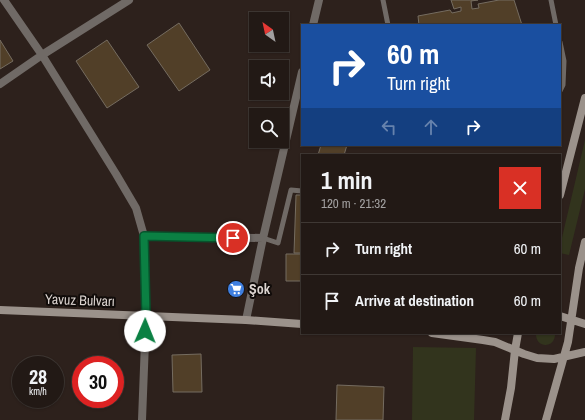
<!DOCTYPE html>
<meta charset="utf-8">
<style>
:root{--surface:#221915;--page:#2e2622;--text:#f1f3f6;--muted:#a2a0a0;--line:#3f3834}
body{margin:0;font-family:"Archivo Narrow",sans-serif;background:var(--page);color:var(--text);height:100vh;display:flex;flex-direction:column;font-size:15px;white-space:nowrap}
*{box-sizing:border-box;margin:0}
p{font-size:13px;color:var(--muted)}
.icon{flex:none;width:22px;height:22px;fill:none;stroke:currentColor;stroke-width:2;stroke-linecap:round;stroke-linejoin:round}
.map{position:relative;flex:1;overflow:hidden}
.sheet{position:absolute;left:301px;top:154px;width:260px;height:180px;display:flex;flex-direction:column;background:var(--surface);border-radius:0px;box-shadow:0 1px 3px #0004,0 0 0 1px var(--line)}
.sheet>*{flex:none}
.hud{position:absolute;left:301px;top:24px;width:260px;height:122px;border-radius:0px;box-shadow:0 1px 3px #0004,0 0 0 1px var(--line);background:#1a4fa0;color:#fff;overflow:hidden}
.needle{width:26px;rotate:327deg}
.buttons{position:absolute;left:249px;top:12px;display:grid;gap:8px}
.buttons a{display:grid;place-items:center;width:40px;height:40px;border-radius:0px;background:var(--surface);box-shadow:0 1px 3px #0004,0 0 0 1px var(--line);font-size:20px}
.speed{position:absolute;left:12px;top:356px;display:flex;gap:8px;font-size:20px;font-weight:700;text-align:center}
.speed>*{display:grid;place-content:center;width:52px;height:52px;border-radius:50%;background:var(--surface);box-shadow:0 1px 3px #0004,0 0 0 1px var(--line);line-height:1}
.speed small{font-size:10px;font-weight:400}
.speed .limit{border:6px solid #d22;background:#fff;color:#111}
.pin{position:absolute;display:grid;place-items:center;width:34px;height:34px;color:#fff;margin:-17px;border:2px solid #fff;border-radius:50%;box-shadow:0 1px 4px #0007}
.me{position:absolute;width:44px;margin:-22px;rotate:1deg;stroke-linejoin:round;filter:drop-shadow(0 0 3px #0008)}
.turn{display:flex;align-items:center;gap:14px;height:84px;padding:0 20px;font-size:18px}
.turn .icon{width:52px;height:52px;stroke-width:2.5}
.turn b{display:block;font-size:28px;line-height:34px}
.lanes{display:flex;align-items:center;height:38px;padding:0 20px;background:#0003;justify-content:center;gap:20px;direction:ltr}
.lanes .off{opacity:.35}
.round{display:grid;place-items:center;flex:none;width:42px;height:42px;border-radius:0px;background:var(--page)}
.headline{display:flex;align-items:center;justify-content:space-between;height:68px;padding:0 20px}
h1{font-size:24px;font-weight:700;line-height:30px}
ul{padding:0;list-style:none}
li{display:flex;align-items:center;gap:12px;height:52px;padding:0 20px;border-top:1px solid var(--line)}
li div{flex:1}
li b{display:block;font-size:15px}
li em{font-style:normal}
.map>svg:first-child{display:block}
</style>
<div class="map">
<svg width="585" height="420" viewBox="0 0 585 420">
<rect width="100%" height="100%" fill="#2d211c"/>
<path fill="#32341d" d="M585 140V189L569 255 560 253V246Z
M536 333H555C556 349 535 349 536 333Z
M413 347 476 348 474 420H412Z"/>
<path fill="#513f28" stroke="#756c60" d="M451 0H478L471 1 472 9 479 8 478 4 499 0H514L522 25H419L418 16 450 10 452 13 461 11V7L454 9Z
M179 23 210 70 179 91 147 45Z
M0 40 13 61 0 69Z
M107 40 139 87 107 108 76 61Z
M321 145H347L344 155H318Z
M296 195H302V253H294Z
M286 254H302V281H286Z
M201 354 202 392H173L172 355Z
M337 385 384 387 383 420H336Z"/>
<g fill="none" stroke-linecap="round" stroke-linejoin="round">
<path stroke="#706a66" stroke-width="5" d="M383 0 388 25
M551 0 556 25
M560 42 564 61 563 85 560 91
M263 238 278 243 291 190 302 191"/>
<path stroke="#706a66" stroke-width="8" d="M4 0 42 55 116 174 136 208 144 236 146 316 142 420
M313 25 319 0
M0 84 42 55 129 0
M144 236 263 238
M246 320 263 238 302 72"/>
<path stroke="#9b928b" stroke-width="8" d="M560 195 585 98
M0 310 246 320 302 324
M560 316 585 324
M432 333 483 340 495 342 524 354 537 358 554 359 585 352
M505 420 511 388 515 350 518 333
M546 420 568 342 579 268 585 242"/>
</g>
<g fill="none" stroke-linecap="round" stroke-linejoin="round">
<g stroke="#07532c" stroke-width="10">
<path id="route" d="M145 331 146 316 144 236 233 238"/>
</g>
<use href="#route" stroke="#0b8043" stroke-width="7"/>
</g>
<defs>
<g id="supermarket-disc" transform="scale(0.9)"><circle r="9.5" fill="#3f7fe0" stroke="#110c0a"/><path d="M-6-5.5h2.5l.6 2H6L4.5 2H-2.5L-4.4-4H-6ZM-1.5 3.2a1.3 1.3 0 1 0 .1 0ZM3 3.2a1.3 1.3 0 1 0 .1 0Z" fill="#fff"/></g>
</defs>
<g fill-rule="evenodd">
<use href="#supermarket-disc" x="236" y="289"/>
</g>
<g text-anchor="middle" stroke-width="4" stroke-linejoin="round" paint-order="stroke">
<g font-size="14" font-weight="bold" fill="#dcd4d0" stroke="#110c0a" text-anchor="start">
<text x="249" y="294">Şok</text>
</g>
<g font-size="14" fill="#dcd4d0" stroke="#110c0a">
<text transform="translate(80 300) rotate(2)" y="5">Yavuz Bulvarı</text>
</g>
</g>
</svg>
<div class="buttons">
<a><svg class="needle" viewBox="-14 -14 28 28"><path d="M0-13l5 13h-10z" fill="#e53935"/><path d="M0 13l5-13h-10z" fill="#a2a0a0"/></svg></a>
<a><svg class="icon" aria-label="sound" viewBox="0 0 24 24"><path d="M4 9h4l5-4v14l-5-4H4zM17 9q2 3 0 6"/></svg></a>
<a><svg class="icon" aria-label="search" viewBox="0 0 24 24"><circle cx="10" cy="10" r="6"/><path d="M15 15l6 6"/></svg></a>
</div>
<div class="speed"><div>28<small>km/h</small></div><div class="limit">30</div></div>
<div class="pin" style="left:233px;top:238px;background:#d93025"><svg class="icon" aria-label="arrive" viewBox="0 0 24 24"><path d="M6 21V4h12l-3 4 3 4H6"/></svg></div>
<svg class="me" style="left:145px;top:331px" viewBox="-20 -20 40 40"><circle r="19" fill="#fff"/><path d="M0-13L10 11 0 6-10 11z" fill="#0b8043"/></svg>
<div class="hud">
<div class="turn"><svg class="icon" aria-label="right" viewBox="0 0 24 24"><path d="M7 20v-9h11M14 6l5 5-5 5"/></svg><div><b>60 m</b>Turn right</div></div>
<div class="lanes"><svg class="icon off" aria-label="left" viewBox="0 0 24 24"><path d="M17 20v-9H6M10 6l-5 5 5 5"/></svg><svg class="icon off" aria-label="ahead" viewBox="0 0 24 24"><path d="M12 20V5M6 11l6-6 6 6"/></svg><svg class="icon" aria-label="right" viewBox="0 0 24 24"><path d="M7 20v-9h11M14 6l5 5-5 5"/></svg></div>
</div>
<section class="sheet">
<div class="headline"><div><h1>1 min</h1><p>120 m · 21:32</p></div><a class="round" style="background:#d93025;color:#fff"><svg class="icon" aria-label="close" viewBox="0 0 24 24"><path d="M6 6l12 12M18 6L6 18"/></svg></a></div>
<ul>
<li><svg class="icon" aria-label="right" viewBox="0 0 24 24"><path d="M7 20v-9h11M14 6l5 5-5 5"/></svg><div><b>Turn right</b></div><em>60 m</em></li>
<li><svg class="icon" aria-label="arrive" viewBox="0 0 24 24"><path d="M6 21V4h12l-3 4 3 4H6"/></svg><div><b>Arrive at destination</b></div><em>60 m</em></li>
</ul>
</section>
</div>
